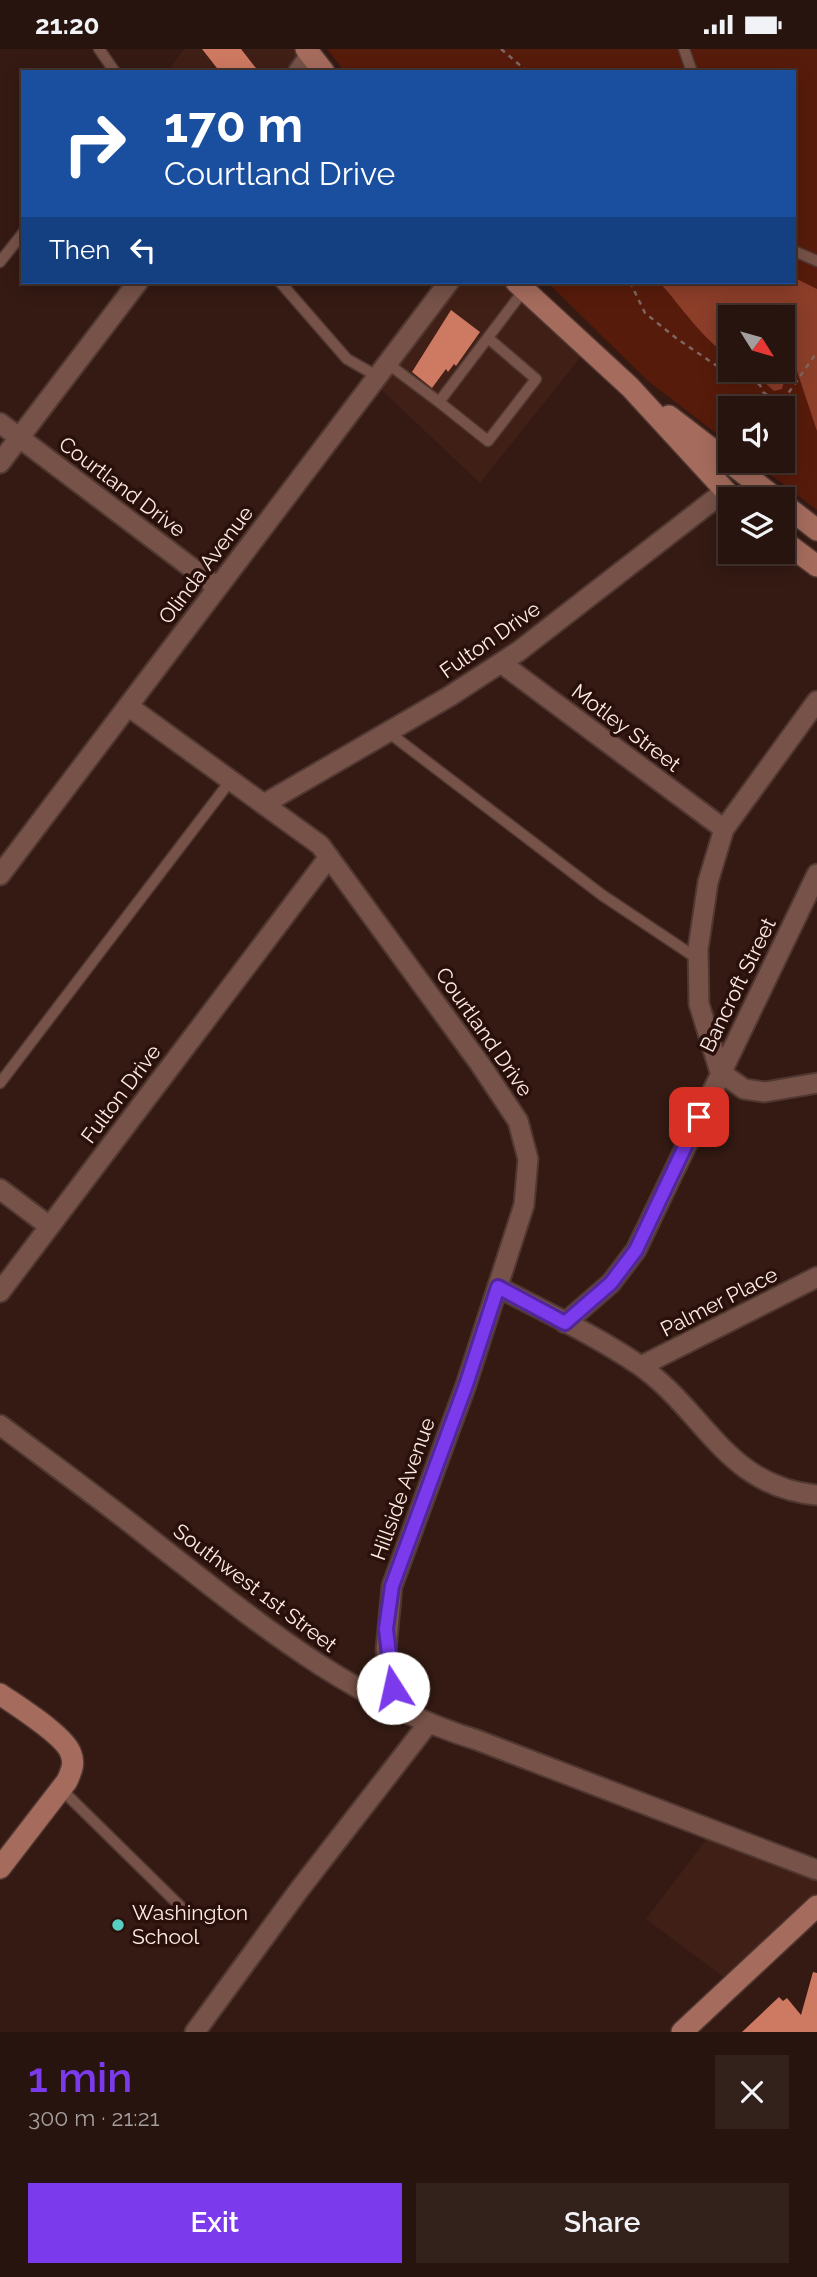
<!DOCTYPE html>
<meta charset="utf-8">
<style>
:root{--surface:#27140e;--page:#33211c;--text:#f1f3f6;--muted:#a49e9e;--line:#43332e;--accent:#7c3aed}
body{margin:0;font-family:Raleway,sans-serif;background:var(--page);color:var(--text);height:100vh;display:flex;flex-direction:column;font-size:26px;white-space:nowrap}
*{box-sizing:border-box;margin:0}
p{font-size:23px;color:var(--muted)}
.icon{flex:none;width:38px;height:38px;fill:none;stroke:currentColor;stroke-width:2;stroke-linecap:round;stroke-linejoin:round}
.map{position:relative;height:1983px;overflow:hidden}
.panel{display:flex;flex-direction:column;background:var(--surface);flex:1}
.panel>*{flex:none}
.banner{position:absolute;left:21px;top:21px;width:775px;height:214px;border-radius:0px;box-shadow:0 4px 18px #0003,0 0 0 2px var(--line);background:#1a4fa0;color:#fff;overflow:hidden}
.needle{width:46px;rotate:127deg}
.controls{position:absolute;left:718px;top:256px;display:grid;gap:14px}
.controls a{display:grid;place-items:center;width:77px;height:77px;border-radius:0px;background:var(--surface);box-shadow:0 4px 18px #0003,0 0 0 2px var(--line);font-size:35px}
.pin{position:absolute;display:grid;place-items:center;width:60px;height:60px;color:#fff;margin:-30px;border-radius:14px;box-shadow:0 4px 10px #0006}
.me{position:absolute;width:77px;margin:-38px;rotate:350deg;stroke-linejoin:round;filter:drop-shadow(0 0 5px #0008)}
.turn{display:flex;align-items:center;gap:24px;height:147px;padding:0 28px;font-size:32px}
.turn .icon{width:91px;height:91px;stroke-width:2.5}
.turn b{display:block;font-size:49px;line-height:60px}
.then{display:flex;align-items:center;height:66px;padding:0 28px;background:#0003;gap:14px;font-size:26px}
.round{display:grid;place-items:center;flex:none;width:74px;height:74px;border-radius:0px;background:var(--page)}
.headline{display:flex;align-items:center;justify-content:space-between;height:119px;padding:0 28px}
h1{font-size:42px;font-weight:600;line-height:52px;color:var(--accent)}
.action{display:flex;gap:14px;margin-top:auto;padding:14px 28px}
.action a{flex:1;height:80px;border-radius:0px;background:var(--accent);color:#fff;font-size:28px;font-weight:600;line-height:80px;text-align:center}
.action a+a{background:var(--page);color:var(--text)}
.status{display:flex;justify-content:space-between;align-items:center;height:49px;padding:0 35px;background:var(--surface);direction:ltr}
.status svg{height:19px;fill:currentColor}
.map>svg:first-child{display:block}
</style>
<div class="status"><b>21:20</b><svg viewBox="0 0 49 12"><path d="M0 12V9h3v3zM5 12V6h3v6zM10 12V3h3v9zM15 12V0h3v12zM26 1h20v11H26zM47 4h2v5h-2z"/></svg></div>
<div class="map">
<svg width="817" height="1983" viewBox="0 0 817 1983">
<rect width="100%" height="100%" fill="#341a13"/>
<path fill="#401f16" d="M184 0H306L298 23H176L171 17Z
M449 233H516L588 299 480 434 373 333Z
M715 1779 817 1820V1857L733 1935 646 1870Z"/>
<path fill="#571b0b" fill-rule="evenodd" d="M327 0H817V461L751 411H782V359H730V395L648 332 547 233H794V23H345ZM730 268H782V320H730Z"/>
<path fill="#8c3e29" d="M795 229 817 240V382L797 322 793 317 788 319 782 340 774 342 750 320H782V268H730V308C700 288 683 259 659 233H794Z"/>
<path fill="#ce7962" d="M202 0H241L259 23H220Z
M451 261 480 283 456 317 454 315 448 323 446 320 432 339 412 323Z
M813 1923 817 1924V1983H742L779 1948 783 1952 787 1949 801 1966Z"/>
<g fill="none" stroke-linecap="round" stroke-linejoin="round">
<g stroke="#503731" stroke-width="13">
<path id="lane" d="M99 0 115 23
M684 0 692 23
M794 202 817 212
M0 213 23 184
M280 233 347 310 377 327
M488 289 536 330 488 392 439 353 524 241
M387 314 439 353
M388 683 602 846 698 910
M0 1034 231 731
M61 1740 181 1858"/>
</g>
<g stroke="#503731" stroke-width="23">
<path id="street" d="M298 23 310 6
M0 374 217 538
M0 414 138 233
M501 614 724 780
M817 652 724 780 708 833 698 900 699 955 720 1023 744 1040 765 1043 817 1034
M128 657 320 796 480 1015 518 1072 528 1110 524 1156 466 1336 392 1537 386 1601 399 1662
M264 755 450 647 519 602 725 442
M0 826 449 233
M0 1140 49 1177
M498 1238C545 1263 595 1286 639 1316 705 1362 726 1438 817 1446
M0 1243 329 808
M565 1274 611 1234 636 1201 817 825
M641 1317 817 1228
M0 1376C52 1415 106 1454 157 1495 258 1574 353 1653 477 1691L817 1821
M195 1983 299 1841 427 1676"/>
</g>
<g stroke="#503731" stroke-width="24">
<path id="secondary" d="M306 0 324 23
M516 233 630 338 733 450
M669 367 777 450
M782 454 817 481
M782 491 817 517
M0 1645C17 1657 66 1687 71 1705 75 1715 71 1723 67 1732L0 1819
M682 1983 817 1857"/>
</g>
<path stroke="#7e6761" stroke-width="2.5" stroke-dasharray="5 5" stroke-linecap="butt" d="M501 0 528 23
M630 233 645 264 676 289 739 332H753L760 336 763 343 773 350 787 346 817 303"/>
<use href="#lane" stroke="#765248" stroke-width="10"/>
<use href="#street" stroke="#765248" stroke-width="19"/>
<use href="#secondary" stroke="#a56c5d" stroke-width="21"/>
</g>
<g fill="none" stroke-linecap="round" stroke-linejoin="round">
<g stroke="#51269a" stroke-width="18">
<path id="route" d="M393 1639 386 1580 392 1537 466 1336 498 1238 565 1274 611 1234 636 1201 699 1068"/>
</g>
<use href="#route" stroke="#7c3aed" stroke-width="12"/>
</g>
<circle fill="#57cec2" stroke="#2a100a" stroke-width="2.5" cx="118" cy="1876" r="7"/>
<g text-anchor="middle" stroke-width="7" stroke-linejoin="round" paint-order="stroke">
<g font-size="21" fill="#feebe6" stroke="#2a100a">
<text transform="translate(122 438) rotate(37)" y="7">Courtland Drive</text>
<text transform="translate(206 516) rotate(-53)" y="7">Olinda Avenue</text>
<text transform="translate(490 591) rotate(-35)" y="7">Fulton Drive</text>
<text transform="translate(626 679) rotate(37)" y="7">Motley Street</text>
<text transform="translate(738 936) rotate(-64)" y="7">Bancroft Street</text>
<text transform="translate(484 983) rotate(55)" y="7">Courtland Drive</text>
<text transform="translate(121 1045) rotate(-53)" y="7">Fulton Drive</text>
<text transform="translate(719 1253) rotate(-27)" y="7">Palmer Place</text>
<text transform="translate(403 1440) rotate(-70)" y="7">Hillside Avenue</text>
<text transform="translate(255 1539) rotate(37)" y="7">Southwest 1st Street</text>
</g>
<g font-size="21" fill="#feebe6" stroke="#2a100a" text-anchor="start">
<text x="132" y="1871">Washington<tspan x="132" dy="24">School</tspan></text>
</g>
</g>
</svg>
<div class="controls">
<a><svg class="needle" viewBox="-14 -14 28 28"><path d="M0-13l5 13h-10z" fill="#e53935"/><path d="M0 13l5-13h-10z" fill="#a49e9e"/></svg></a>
<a><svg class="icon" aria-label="sound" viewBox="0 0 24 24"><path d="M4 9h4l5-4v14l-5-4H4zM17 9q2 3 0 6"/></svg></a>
<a><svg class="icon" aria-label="layers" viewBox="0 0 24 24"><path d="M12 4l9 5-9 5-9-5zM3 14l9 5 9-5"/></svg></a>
</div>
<div class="pin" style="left:699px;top:1068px;background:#d93025"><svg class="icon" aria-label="arrive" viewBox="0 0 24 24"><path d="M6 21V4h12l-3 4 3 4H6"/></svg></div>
<svg class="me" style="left:393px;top:1639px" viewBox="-20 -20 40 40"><circle r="19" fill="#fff"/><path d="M0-13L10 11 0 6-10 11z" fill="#7c3aed"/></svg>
<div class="banner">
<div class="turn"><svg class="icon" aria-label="right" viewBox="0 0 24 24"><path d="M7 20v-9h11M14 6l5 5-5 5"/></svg><div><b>170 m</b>Courtland Drive</div></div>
<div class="then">Then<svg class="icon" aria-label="left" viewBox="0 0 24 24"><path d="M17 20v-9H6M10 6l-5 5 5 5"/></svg></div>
</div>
</div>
<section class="panel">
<div class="headline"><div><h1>1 min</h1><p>300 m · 21:21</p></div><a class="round"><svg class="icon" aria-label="close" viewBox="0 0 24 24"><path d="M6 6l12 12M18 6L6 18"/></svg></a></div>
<div class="action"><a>Exit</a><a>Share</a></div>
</section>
